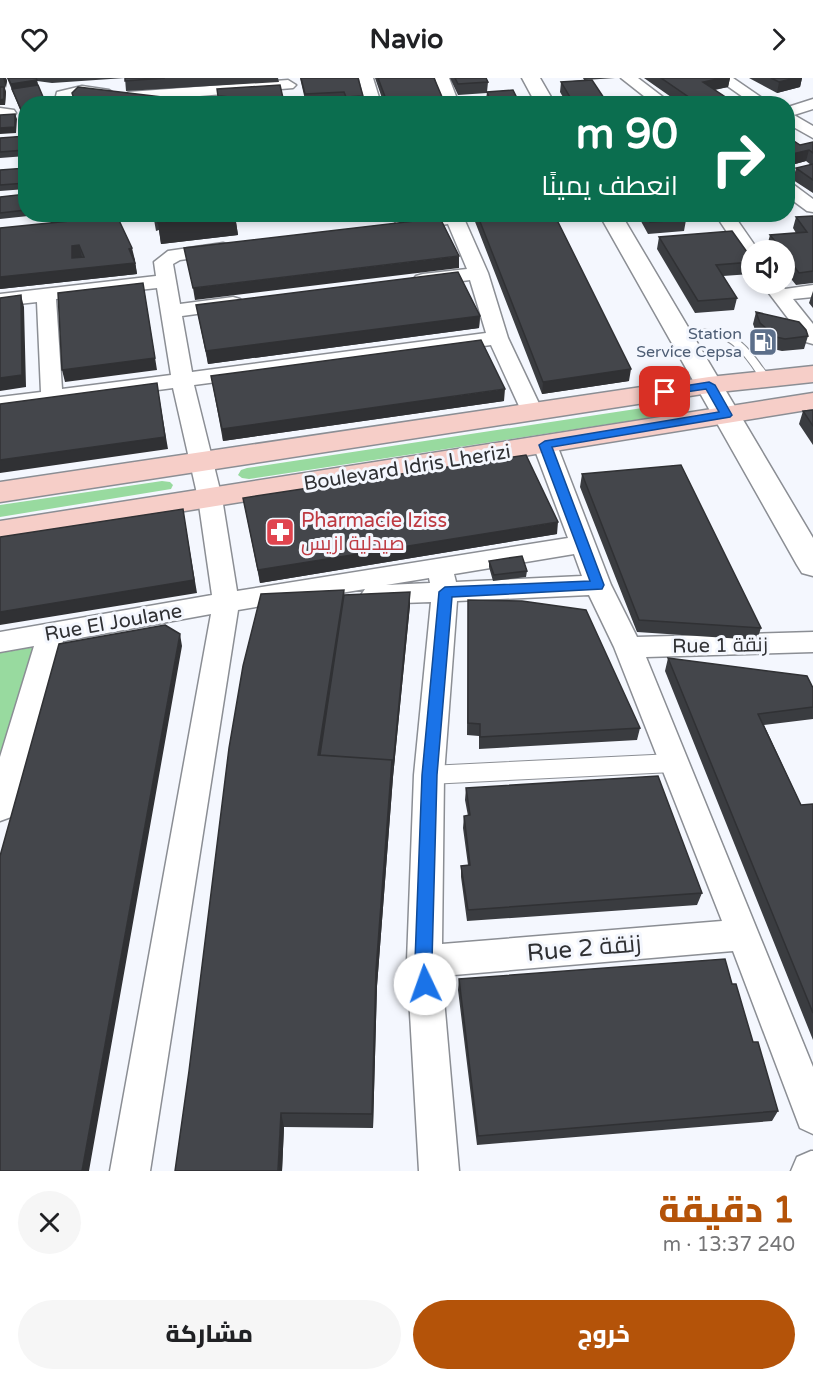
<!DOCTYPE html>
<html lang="ar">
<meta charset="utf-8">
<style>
:root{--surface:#fff;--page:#f6f6f6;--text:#202124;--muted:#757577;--accent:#b45309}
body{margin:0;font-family:"Varela Round",Cairo,sans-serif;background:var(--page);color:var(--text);direction:rtl;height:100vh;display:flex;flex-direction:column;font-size:22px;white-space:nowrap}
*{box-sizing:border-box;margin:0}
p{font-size:20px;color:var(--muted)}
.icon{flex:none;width:33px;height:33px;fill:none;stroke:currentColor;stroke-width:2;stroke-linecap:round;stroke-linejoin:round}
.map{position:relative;height:1093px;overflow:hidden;direction:ltr}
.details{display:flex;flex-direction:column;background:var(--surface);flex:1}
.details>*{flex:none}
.hud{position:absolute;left:18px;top:18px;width:777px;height:126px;border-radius:24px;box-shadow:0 3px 9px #0003;direction:rtl;background:#0b6e4f;color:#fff;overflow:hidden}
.controls{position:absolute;left:741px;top:162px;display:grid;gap:12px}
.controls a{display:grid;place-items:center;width:54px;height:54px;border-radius:50%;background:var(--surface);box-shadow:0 3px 9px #0003;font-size:30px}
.pin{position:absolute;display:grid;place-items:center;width:51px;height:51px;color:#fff;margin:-26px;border-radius:12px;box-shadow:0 3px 9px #0006}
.me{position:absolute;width:66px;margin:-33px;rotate:357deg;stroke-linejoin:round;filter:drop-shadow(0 0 4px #0008)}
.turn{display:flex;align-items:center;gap:21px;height:126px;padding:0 18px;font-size:27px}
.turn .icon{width:78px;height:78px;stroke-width:2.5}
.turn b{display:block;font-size:42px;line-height:51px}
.round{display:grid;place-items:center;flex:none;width:63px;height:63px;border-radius:32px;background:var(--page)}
.head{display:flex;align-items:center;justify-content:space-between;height:102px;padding:0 18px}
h1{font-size:36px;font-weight:800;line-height:45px;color:var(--accent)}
.button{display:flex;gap:12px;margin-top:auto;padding:12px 18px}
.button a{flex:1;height:69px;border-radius:36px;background:var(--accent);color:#fff;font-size:24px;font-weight:800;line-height:69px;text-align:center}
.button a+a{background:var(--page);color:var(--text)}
header{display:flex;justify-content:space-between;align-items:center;height:78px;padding:0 18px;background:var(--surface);font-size:27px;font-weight:800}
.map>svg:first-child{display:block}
</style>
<header><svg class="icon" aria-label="forward" viewBox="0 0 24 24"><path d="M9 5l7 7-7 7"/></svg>Navio<svg class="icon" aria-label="heart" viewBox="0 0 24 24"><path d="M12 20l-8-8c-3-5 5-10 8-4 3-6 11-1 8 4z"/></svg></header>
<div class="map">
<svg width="813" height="1093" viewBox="0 0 813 1093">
<rect width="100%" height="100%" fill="#f4f7fe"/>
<path fill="#98da9f" d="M662 327 671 331V334L668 337 249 401 242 400 238 397 241 392 247 390Z
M162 403 170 404 173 407 171 411 0 439V427Z
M34 569 0 682V575Z"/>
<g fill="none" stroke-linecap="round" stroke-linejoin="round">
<g stroke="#8b8e94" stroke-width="2">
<path id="service" d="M677 250C733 251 739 255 771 301L766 304 762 303C749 284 736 261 711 257 699 256 686 258 673 255L672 253Z"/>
</g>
<g stroke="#8b8e94" stroke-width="2">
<path id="pedestrian" d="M673 676 681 679 684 685 681 691 673 694 429 706 421 703 418 697 421 691 429 688Z"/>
</g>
<g stroke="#8b8e94" stroke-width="3">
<path id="minor" d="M359 0H373L381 26H365Z
M435 0H449L459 26H443Z
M621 0H638L672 26H654Z
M716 0H733L771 26H753Z
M288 2 296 7 293 10 129 24 121 19 129 14Z
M82 8 109 12 117 17C108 25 83 17 70 20V26H54L57 14Z
M813 21V31L794 37 813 48V60L788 46V29Z
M0 30 14 32 16 35 14 38 0 40Z
M788 106 794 107 813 121V134L807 133 788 119Z
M439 136H462L488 195 508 260 543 334 540 339 532 341 524 339 491 267 194 307 222 420 237 513 568 460 533 367 537 362 545 360 553 362 557 367 611 507 637 559 813 554V574L646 579 813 989V1056L800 1050 733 873 442 898 459 1093H419L407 883 414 697 431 524 374 526 365 524 361 517 365 511 238 532 150 1093H110L211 536 63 563 16 730 11 739 0 743V679L34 568 0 574V554L212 517 198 420 173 310 0 333V319L41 314 37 224 0 228V216L156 198 154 184 168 173 223 165 230 167 232 171 230 175 180 182 173 186 180 226 233 219 240 221 243 225 240 229 233 231 182 238 192 294 486 255 470 202 423 208 416 206 413 202 416 198 423 196 467 191 448 146 403 152 397 151 394 147 397 143ZM157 210 171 297 62 311 56 221ZM574 476 582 498 456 504 454 496ZM429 500 430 505 386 507ZM589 517 614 569 722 843 442 866 444 697 457 523Z
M715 136H733L758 172H752V183L745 181Z
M762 206H781L785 211 813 207V219L793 221 813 246V266L806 264Z
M811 1073H813V1093H791L797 1079Z"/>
</g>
<g stroke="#8b8e94" stroke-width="3">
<path id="tertiary" d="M522 0H540L555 26H536Z
M599 136H621L813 460V498L802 495 797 487Z"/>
</g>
<g stroke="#8b8e94" stroke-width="3">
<path id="secondary" d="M813 288V304L709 315 0 424V404L709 299Z
M813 315V331L0 463V443Z"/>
</g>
<use href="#service" fill="#fff" fill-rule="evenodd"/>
<use href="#pedestrian" fill="#fff" fill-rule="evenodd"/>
<use href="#minor" fill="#fff" fill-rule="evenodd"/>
<use href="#tertiary" fill="#fff" fill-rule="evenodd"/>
<use href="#secondary" fill="#f6cec8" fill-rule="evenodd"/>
</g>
<path fill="#3a3c40" d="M0 0H6L7 3 5 10 6 14 5 27H0Z
M7 0H278L279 4 126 13 125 0 52 5 37 3 38 7 26 26V46Z
M300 0H358L363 18 364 26H306Z
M375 0H434L445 26H384Z
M450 0H486L488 4 487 14 520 26H489L486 20 487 15 458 17Z
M583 0H615L585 2 606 23 605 26H567L560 14 561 4 584 2Z
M644 0H730L728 9 715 12 736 26H681Z
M749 0H802L800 9 777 15Z
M217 11 283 20V25L242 26 219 23Z
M26 58V78L0 80V60Z
M788 59 800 67 813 64V115L793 102 796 90 811 87 806 83 788 88Z
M26 90V111L0 113V92Z
M26 116V136H47L0 141V119Z
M64 136H116L135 182 137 196 0 211V150L67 144Z
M153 136H257L258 141 236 144 238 157 161 166 159 152 156 153Z
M472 136H554L629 303 542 316Z
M637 136H710L685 138 686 142 684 153 648 156Z
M744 136H774L746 139Z
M813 138V205L796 207 784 192V172H771L767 168 770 157 796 155 793 150 796 139Z
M659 159 752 181 751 196 723 198 737 220 734 232 695 235 657 171Z
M813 213V230L809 225Z
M196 227 480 238 479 250 208 286Z
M756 234 808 258 804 271 782 273 773 271 757 257 753 246Z
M211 298 504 323 223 363Z
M813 332V367L799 346 803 333Z
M582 396 761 550 757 562 637 554 580 409Z
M243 420 557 456 260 505Z
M489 483 527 493 526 499 493 503 489 489Z
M261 516 344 517 410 527 393 699 377 908 373 1050 284 1049 282 1093Z
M468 522 640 650 637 662 479 671V658L467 657Z
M668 580 813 610V641L764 647 801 727 813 726V962L665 593Z
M466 710 702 815 697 827 467 843 461 799V788L468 787 463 750 464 738H468L465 722Z
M459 901 732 906 778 1033 772 1043 477 1067 458 912Z"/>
<path fill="#303134" d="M3 0H6L7 3 6 10Z
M722 0H730L728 9 701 14 703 4Z
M795 0H802L800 9 777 15 779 4Z
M37 2 39 12 12 11 11 6Z
M4 9 6 14 5 27H0V22Z
M15 36 17 41 16 55 0 56V50Z
M809 72 806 83 788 88V77Z
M234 136H257L258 141 236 144 238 157 161 166 158 145Z
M79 167 82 179 75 180 135 185 137 196 0 211V199L72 180V168Z
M132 170 135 182 131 183 129 171Z
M459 178V190L195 222 193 210Z
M21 217 24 229 26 309 0 313V300Z
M145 217 157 292 65 304 62 292Z
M480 238 479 250 208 286 206 273Z
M631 291 629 303 542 316 543 304Z
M505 311 504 323 223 363 222 351Z
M159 318 168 371 0 395V382Z
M185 444 197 515 0 547V534Z
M558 444 557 456 260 505 258 492Z
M344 512 345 530 322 682 318 677Z
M410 514V527L393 699V687Z
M180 556 182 568 89 1093H82Z
M392 682 393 699 377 908 373 1050 372 1036 376 892Z
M281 1035 284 1049 282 1093H278Z"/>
<path fill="#44464b" stroke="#303134" stroke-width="1.5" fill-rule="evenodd" d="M8 0H36L37 2 11 6Z
M125 0H165L125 3Z
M301 0H358L363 18 346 19 344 14 305 16Z
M378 0H434L445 26H416L415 22 387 24Z
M455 0H486L488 4 458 6Z
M661 0H722L703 4 736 26H699Z
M771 0H795L779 4Z
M592 2 606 23H599L601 26H574L561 4Z
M38 7 46 26H26V43L12 11Z
M280 7 283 20 254 21 218 18 217 11Z
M0 9H4V21L0 22Z
M78 9 221 26H87L75 24 72 15Z
M513 12 520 26H492L487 14Z
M345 19 346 24 363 23 364 26H307L306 22Z
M15 36V49L0 50V37Z
M26 58 25 72 0 74V60Z
M788 59 800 67 813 64V75L809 72 788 77Z
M813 86V102L796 90Z
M26 90V105L0 107V92Z
M26 116V132L0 135V119Z
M66 136H116L132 170 129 171 135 185 0 199V150L69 143ZM79 167 84 179 72 180V168Z
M156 136H234L158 145Z
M477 136H554L631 291 543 304Z
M645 136H683L686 142 650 144Z
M813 138V193L799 195 784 175V172H782L770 157 807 154 796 139Z
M440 140 459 178 193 210 184 170Z
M732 153 752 181V184L716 187 737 220 698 223 659 159Z
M458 194 480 238 206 273 196 227Z
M143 205 155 280 62 292 58 215Z
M21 217 22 297 0 300V220Z
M756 234 799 244 806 252 808 258 785 261 776 259 760 245Z
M481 262 505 311 222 351 211 298Z
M157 305 165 359 0 382V326Z
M813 332V348L803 333Z
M526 377 558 444 258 492 243 420Z
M681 387 761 550 639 542 582 396Z
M183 431 194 502 0 534V459Z
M522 478 527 493 494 497 489 483Z
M344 512 318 677 392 682 376 892 372 1036 281 1035 278 1093H175L189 993 229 670 243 588 261 516Z
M410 514 393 687 392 682 320 677 344 517Z
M468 522 522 523 586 532 640 650 480 659V646L468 645Z
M165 547 180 556 82 1093H0V778L59 566Z
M668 580 807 598 813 610V629L758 636 801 727 813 726V935Z
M658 698 702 815 468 832 461 788 470 787 464 738 470 737 466 710Z
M725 881 732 906H736L753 964H758L778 1033 478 1058 459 901Z"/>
<path fill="#1a73e8" stroke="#114b97" stroke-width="1.5" d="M709 304 715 307 732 337 730 339 552 369 604 507 602 511 452 519 437 697 432 883 434 906 432 912 425 914 419 912 415 883 422 697 439 514 445 509 590 503 539 367 545 363 719 334 706 311 665 317 659 314 665 311Z"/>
<defs>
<g id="fuel-square" transform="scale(1.5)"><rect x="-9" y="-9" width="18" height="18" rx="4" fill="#5c6f8a" stroke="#f4f7fe"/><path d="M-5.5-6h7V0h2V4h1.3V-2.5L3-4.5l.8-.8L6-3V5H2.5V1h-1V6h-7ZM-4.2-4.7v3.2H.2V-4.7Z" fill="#fff"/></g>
<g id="pharmacy-square" transform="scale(1.5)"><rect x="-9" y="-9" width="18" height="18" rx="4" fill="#e0444e" stroke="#f4f7fe"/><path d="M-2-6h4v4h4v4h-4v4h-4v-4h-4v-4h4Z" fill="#fff"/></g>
</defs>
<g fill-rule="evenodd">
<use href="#fuel-square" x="763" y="264"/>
<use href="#pharmacy-square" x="280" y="454"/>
</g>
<g text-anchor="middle" stroke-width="6" stroke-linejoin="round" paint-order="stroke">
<g font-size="16" fill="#4e5e75" stroke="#f4f7fe" text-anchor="end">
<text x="742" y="261">Station<tspan x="742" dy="18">Service Cepsa</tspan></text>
</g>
<g font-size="20" fill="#2f3033" stroke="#f4f7fe">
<text transform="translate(407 389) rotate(-9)" y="7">Boulevard Idris Lherizi</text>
<text transform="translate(113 544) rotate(-10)" y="7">Rue El Joulane</text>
<text transform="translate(720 567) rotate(-1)" y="7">Rue 1 زنقة</text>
</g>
<g font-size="20" fill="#be3a42" stroke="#f4f7fe" text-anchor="start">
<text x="301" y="449">Pharmacie Iziss<tspan x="301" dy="23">صيدلية ازيس</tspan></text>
</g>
<g font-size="24" fill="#2f3033" stroke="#f4f7fe">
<text transform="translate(584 870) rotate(-5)" y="8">Rue 2 زنقة</text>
</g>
</g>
</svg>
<div class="controls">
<a><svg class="icon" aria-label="sound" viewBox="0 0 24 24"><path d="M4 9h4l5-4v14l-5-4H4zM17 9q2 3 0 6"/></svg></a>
</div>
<div class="pin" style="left:665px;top:314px;background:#d93025"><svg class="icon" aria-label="arrive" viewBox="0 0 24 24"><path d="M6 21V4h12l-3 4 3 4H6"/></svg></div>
<svg class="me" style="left:425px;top:906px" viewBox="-20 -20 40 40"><circle r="19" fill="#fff"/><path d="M0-13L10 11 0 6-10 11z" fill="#1a73e8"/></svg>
<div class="hud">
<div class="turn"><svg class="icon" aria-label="right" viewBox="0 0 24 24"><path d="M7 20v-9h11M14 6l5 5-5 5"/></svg><div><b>90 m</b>انعطف يمينًا</div></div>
</div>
</div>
<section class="details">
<div class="head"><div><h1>1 دقيقة</h1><p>240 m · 13:37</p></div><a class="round"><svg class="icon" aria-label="close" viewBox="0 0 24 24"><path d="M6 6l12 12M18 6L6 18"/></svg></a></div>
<div class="button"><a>خروج</a><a>مشاركة</a></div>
</section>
